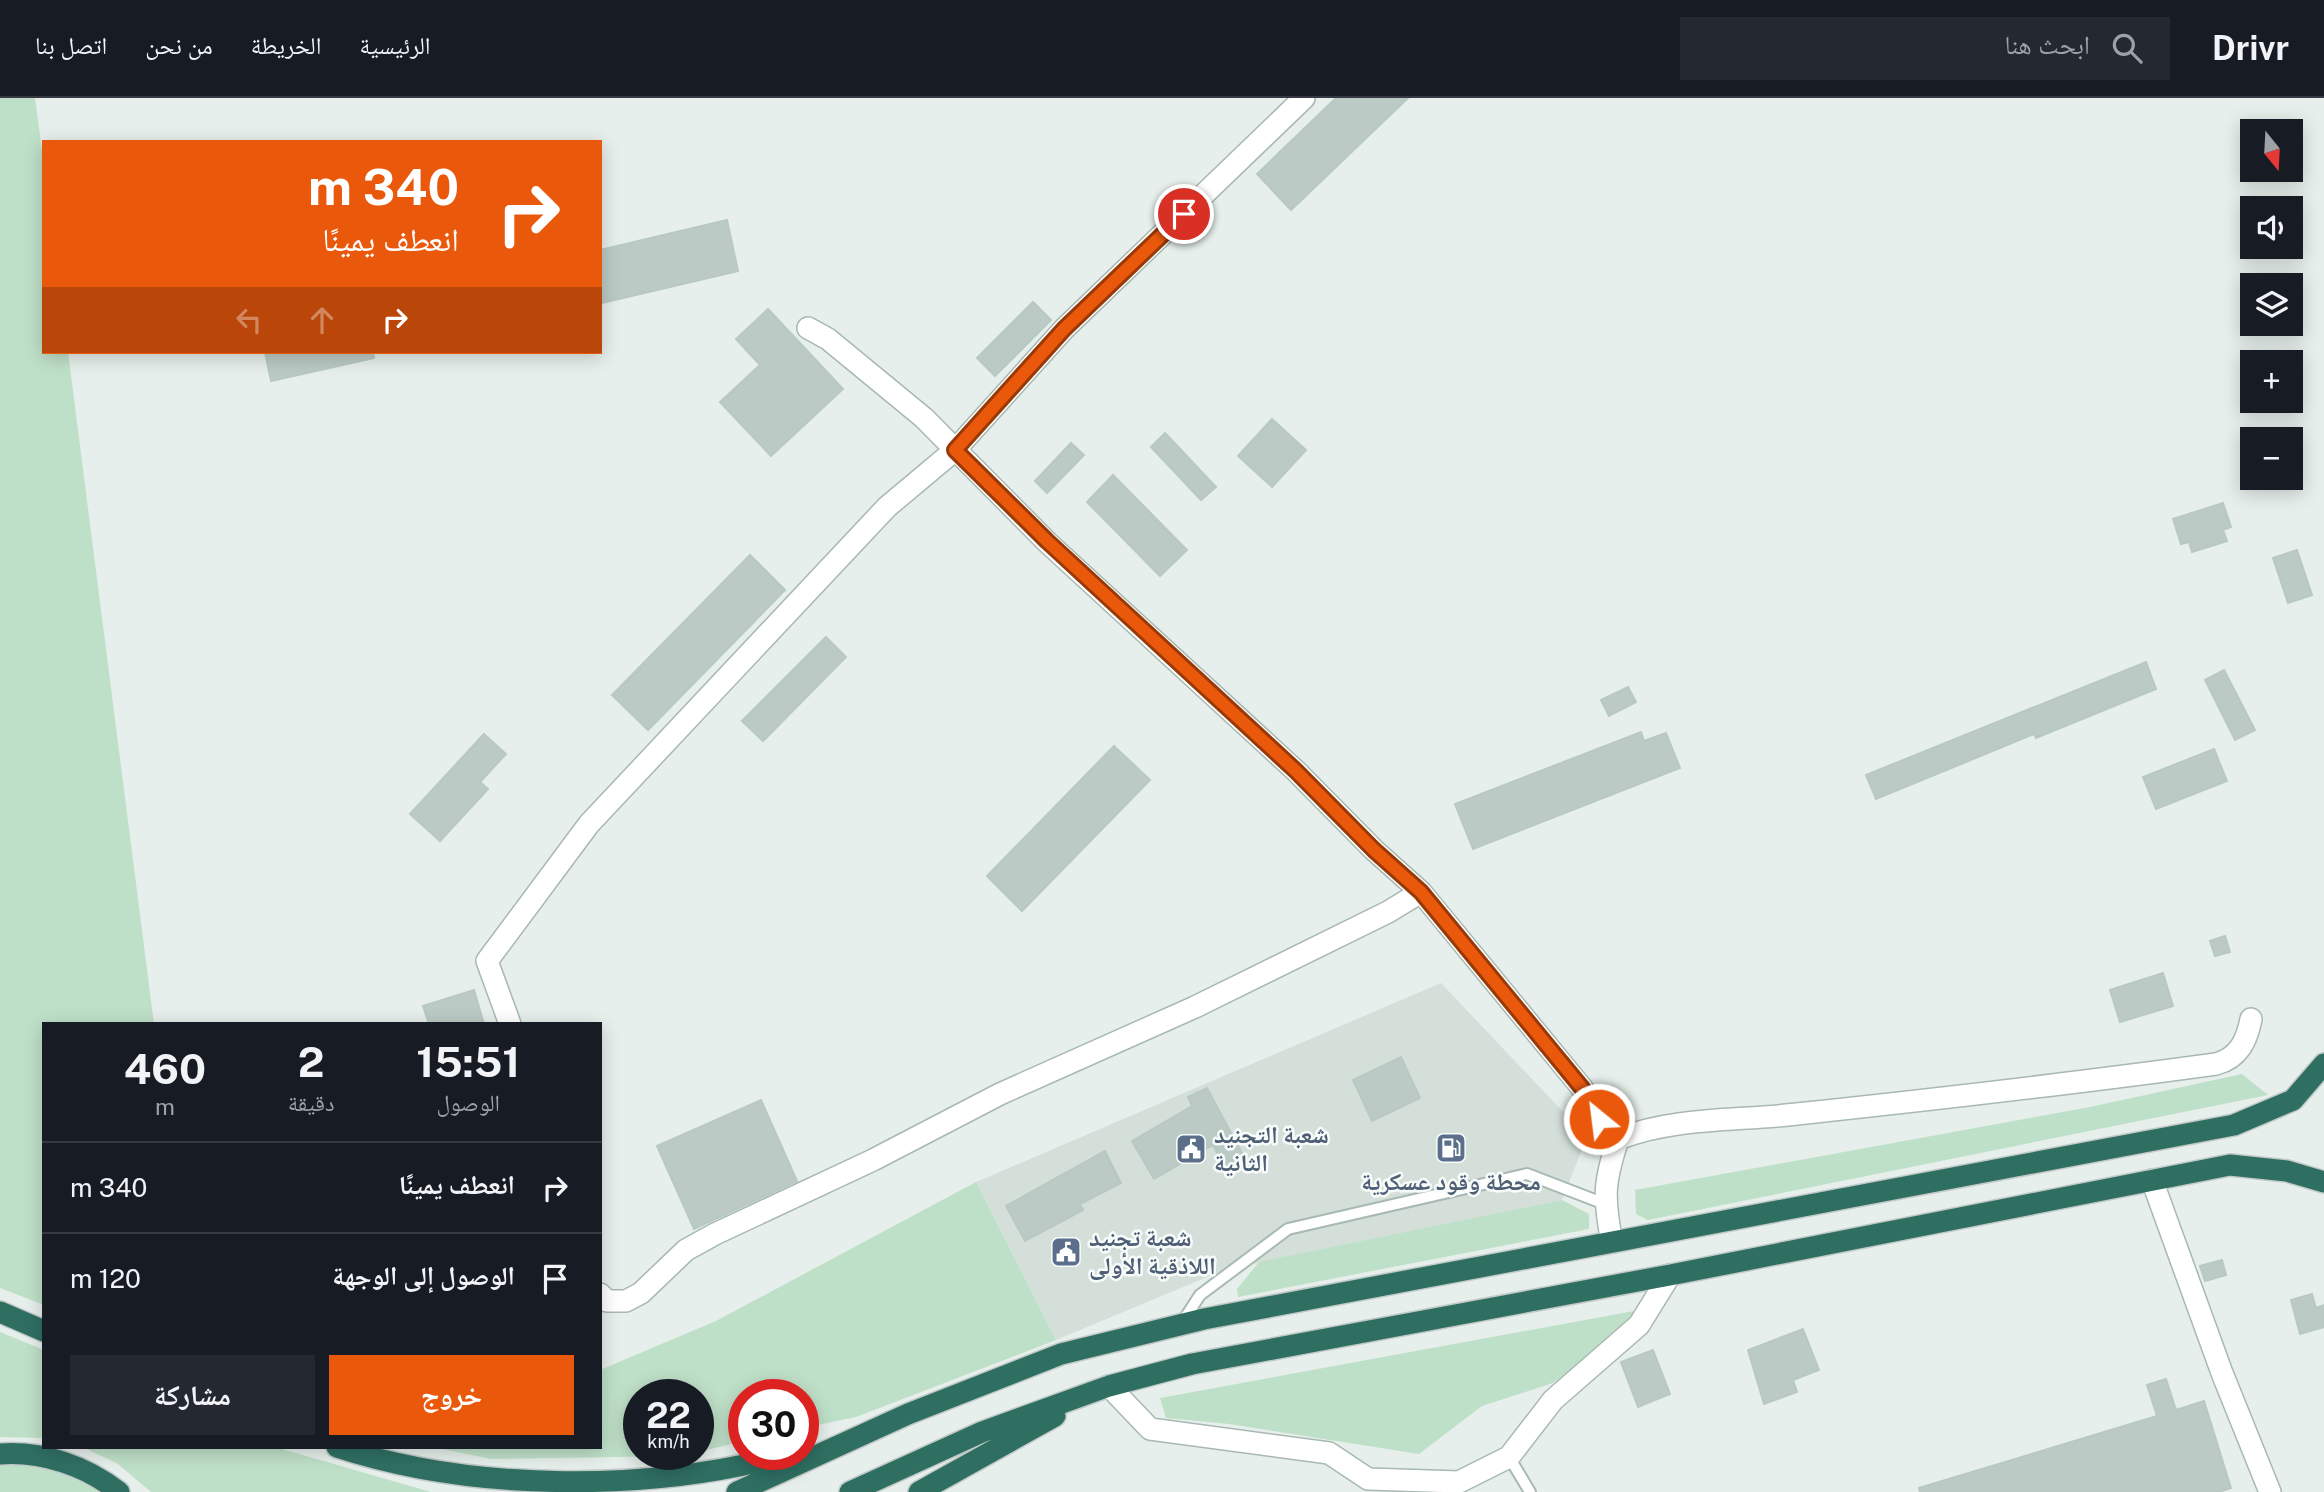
<!DOCTYPE html>
<html lang="ar">
<meta charset="utf-8">
<style>
:root{--surface:#171b24;--page:#242831;--text:#f1f3f6;--muted:#9ea1a6;--line:#363941;--accent:#ea580c}
body{margin:0;font-family:"Public Sans","Noto Naskh Arabic",sans-serif;background:var(--page);color:var(--text);direction:rtl;height:100vh;display:flex;flex-direction:column;font-size:26px;white-space:nowrap}
*{box-sizing:border-box;margin:0}
p{font-size:23px;color:var(--muted)}
.icon{flex:none;width:38px;height:38px;fill:none;stroke:currentColor;stroke-width:2;stroke-linecap:round;stroke-linejoin:round}
.map{position:relative;flex:1;overflow:hidden;direction:ltr}
.panel{position:absolute;left:42px;top:924px;width:560px;height:427px;display:flex;flex-direction:column;background:var(--surface);border-radius:0px;box-shadow:0 4px 18px #0003;direction:rtl}
.panel>*{flex:none}
.top-card{position:absolute;left:42px;top:42px;width:560px;height:214px;border-radius:0px;box-shadow:0 4px 18px #0003;direction:rtl;background:#ea580c;color:#fff;overflow:hidden}
.needle{width:46px;rotate:162deg}
.controls{position:absolute;left:2240px;top:21px;display:grid;gap:14px}
.controls a{display:grid;place-items:center;width:63px;height:63px;border-radius:0px;background:var(--surface);box-shadow:0 4px 18px #0003;font-size:35px}
.speed{position:absolute;left:623px;top:1281px;display:flex;gap:14px;font-size:35px;font-weight:700;text-align:center}
.speed>*{display:grid;place-content:center;width:91px;height:91px;border-radius:50%;background:var(--surface);box-shadow:0 4px 18px #0003;line-height:1}
.speed small{font-size:18px;font-weight:400}
.speed .limit{border:10px solid #d22;background:#fff;color:#111}
.pin{position:absolute;display:grid;place-items:center;width:60px;height:60px;color:#fff;margin:-30px;border:4px solid #fff;border-radius:50%;box-shadow:0 2px 7px #0007}
.me{position:absolute;width:77px;margin:-38px;rotate:331deg;stroke-linejoin:round;filter:drop-shadow(0 0 5px #0008)}
.turn{display:flex;align-items:center;gap:24px;height:147px;padding:0 28px;font-size:32px}
.turn .icon{width:91px;height:91px;stroke-width:2.5}
.turn b{display:block;font-size:49px;line-height:60px}
.lanes{display:flex;align-items:center;height:66px;padding:0 28px;background:#0003;justify-content:center;gap:35px;direction:ltr}
.lanes .off{opacity:.35}
.eta{display:flex;justify-content:space-evenly;align-items:center;height:119px;text-align:center}
.eta b{font-size:42px;font-weight:700;line-height:49px}
.action{display:flex;gap:14px;margin-top:auto;padding:14px 28px}
.action a{flex:1;height:80px;border-radius:0px;background:var(--accent);color:#fff;font-size:28px;font-weight:700;line-height:80px;text-align:center}
.action a+a{background:var(--page);color:var(--text)}
ul{padding:0;list-style:none}
li{display:flex;align-items:center;gap:21px;height:91px;padding:0 28px;border-top:2px solid var(--line)}
li div{flex:1}
li b{display:block;font-size:26px}
li em{font-style:normal}
header{display:flex;align-items:center;gap:42px;box-sizing:border-box;height:98px;padding:0 35px;background:var(--surface);border-bottom:2px solid var(--line)}
header strong{font-size:33px}
nav{display:flex;gap:38px;margin-inline-start:auto;font-size:24px}
.search{width:490px;height:63px;background:var(--page);display:flex;align-items:center;gap:18px;box-sizing:border-box;padding:0 24px;border-radius:0px;color:var(--muted);font-size:26px}
.map>svg:first-child{display:block}
</style>
<header>
<strong>Drivr</strong>
<div class="search"><svg class="icon" aria-label="search" viewBox="0 0 24 24"><circle cx="10" cy="10" r="6"/><path d="M15 15l6 6"/></svg>ابحث هنا</div>
<nav><a>الرئيسية</a><a>الخريطة</a><a>من نحن</a><a>اتصل بنا</a></nav>
</header>
<div class="map">
<svg width="2324" height="1394" viewBox="0 0 2324 1394">
<rect width="100%" height="100%" fill="#e6efeb"/>
<path fill="#d4dfda" d="M1441 885 1587 1039 1562 1102 1224 1172 1056 1242 976 1084Z"/>
<path fill="#bfe0c8" d="M0 0H35L44 67V254H68L154 926H44V1207L0 1190Z
M2242 976 2268 997 1648 1122 1636 1116 1635 1092 2090 1009Z
M976 1084 1056 1242 856 1319 803 1330V1297H744V1343L698 1354V1297H639V1356H686L678 1358 491 1361 433 1349H600V1272L716 1223Z
M1562 1102 1589 1116V1131L1238 1199 1237 1191 1259 1164Z
M1634 1213 1631 1228 1553 1285 1482 1308 1419 1356 1229 1326 1166 1320 1160 1300Z
M0 1234 44 1252V1340L0 1339Z
M83 1349H275L431 1394H151L118 1366Z
M21 1366 57 1373 102 1394H0V1368Z"/>
<path fill="#bbcac4" stroke="#b8c9c2" stroke-width="2" d="M1336 0H1408L1291 112 1257 76Z
M727 122 738 173 602 205 600 152Z
M1033 204 1051 222 995 278 977 260Z
M768 211 843 291 771 358 720 304 760 267 736 241Z
M265 254H373L374 260 271 283Z
M1272 321 1306 352 1272 389 1238 358Z
M1165 335 1216 389 1201 402 1151 349Z
M1071 345 1084 357 1047 395 1035 383Z
M1113 377 1187 452 1160 478 1087 404Z
M2223 405 2231 429 2223 432 2227 443 2192 454 2189 444 2181 446 2173 421Z
M2297 452 2312 497 2288 505 2273 460Z
M750 457 785 492 648 632 612 597Z
M826 539 846 559 763 643 742 623Z
M2146 564 2156 591 2036 640 2034 636 1876 701 1866 677Z
M2224 572 2255 632 2235 642 2205 582Z
M1628 589 1636 604 1609 618 1601 602Z
M1641 634 1644 643 1666 635 1680 670 1473 751 1455 706Z
M484 636 506 656 480 684 488 691 440 743 410 716Z
M1114 648 1150 682 1022 813 987 778Z
M2214 651 2227 683 2156 711 2143 679Z
M2225 838 2230 854 2215 858 2210 843Z
M2163 875 2173 908 2120 924 2110 892Z
M474 892 484 926H429L423 908Z
M1401 959 1420 1000 1372 1023 1353 982Z
M1207 990 1245 1061 1225 1071 1213 1047 1154 1081 1132 1043 1192 1008 1188 999Z
M761 1002 797 1083 694 1131 657 1048Z
M1105 1053 1121 1085 1080 1106 1083 1112 1025 1143 1006 1108Z
M2222 1162 2226 1177 2205 1183 2200 1168Z
M2312 1196 2316 1210 2324 1207V1229L2300 1236 2291 1202Z
M1803 1231 1819 1272 1793 1282 1797 1294 1764 1306 1748 1252Z
M1653 1252 1670 1296 1638 1309 1621 1264Z
M2166 1281 2176 1312 2204 1303 2231 1390 2219 1394H1920L1919 1390 2157 1318 2147 1287Z"/>
<g fill="none" stroke-linecap="round" stroke-linejoin="round">
<g stroke="#a8b8b2" stroke-width="14">
<path id="service" d="M1181 1226 1200 1197 1288 1131 1527 1076 1605 1106
M1509 1359 1530 1394"/>
</g>
<g stroke="#a8b8b2" stroke-width="24">
<path id="minor" d="M808 230 828 241 924 320 1047 444 1296 673 1374 752 1421 794 1582 990 1599 1021 1618 1041
M510 926 487 863 589 726 887 409 955 352 1064 231 1304 0
M2152 1082 2222 1275 2270 1394
M1612 1144C1603 1099 1604 1084 1618 1041 1674 1019 1738 1023 1797 1016 1937 1001 2077 985 2216 966 2239 960 2247 942 2251 921
M600 1196 607 1203H626L641 1195 686 1152 715 1136 873 1062 1000 996 1195 909 1388 814 1421 794
M1109 1288 1150 1331 1329 1355 1368 1381 1459 1384 1509 1359 1553 1302 1639 1227 1670 1177"/>
</g>
<g stroke="#c2cac8" stroke-width="24">
<path id="motorway" d="M0 1214 44 1233
M337 1349C474 1394 652 1394 789 1356
M0 1356C43 1353 86 1368 119 1394
M737 1394 908 1316 1061 1256 1204 1221 2234 1027 2293 1002 2324 966
M850 1394 982 1334 1109 1288 1192 1266 1670 1177 2230 1067 2287 1073 2324 1084
M919 1394 1055 1318"/>
</g>
<use href="#service" stroke="#fff" stroke-width="10"/>
<use href="#minor" stroke="#fff" stroke-width="21"/>
<use href="#motorway" stroke="#2f6f62" stroke-width="21"/>
</g>
<g fill="none" stroke-linecap="round" stroke-linejoin="round">
<g stroke="#983908" stroke-width="18">
<path id="route" d="M1184 116 1064 231 955 352 1047 443 1296 673 1374 752 1421 794 1582 990 1599 1021"/>
</g>
<use href="#route" stroke="#ea580c" stroke-width="12"/>
</g>
<defs>
<g id="fuel-square" transform="scale(1.575)"><rect x="-9" y="-9" width="18" height="18" rx="4" fill="#5c6f8a" stroke="#f7fbf9"/><path d="M-5.5-6h7V0h2V4h1.3V-2.5L3-4.5l.8-.8L6-3V5H2.5V1h-1V6h-7ZM-4.2-4.7v3.2H.2V-4.7Z" fill="#fff"/></g>
<g id="civic-square" transform="scale(1.575)"><rect x="-9" y="-9" width="18" height="18" rx="4" fill="#5c6f8a" stroke="#f7fbf9"/><path d="M-.6-6.5H3V-4.5H.6V-3L4-1V1h2V6H-6V1h2V-1L-.6-3ZM-1.2 2.5V6h2.4V2.5Z" fill="#fff"/></g>
</defs>
<g fill-rule="evenodd">
<use href="#fuel-square" x="1451" y="1050"/>
<use href="#civic-square" x="1191" y="1051"/>
<use href="#civic-square" x="1066" y="1154"/>
</g>
<g text-anchor="middle" stroke-width="5" stroke-linejoin="round" paint-order="stroke">
<g font-size="24" font-weight="bold" fill="#4e5e75" stroke="#f7fbf9" text-anchor="start">
<text x="1214" y="1045">شعبة التجنيد<tspan x="1214" dy="28">الثانية</tspan></text>
<text x="1451" y="1092" text-anchor="middle">محطة وقود عسكرية</text>
<text x="1089" y="1148">شعبة تجنيد<tspan x="1089" dy="28">اللاذقية الأولى</tspan></text>
</g>
</g>
</svg>
<div class="controls">
<a><svg class="needle" viewBox="-14 -14 28 28"><path d="M0-13l5 13h-10z" fill="#e53935"/><path d="M0 13l5-13h-10z" fill="#9ea1a6"/></svg></a>
<a><svg class="icon" aria-label="sound" viewBox="0 0 24 24"><path d="M4 9h4l5-4v14l-5-4H4zM17 9q2 3 0 6"/></svg></a>
<a><svg class="icon" aria-label="layers" viewBox="0 0 24 24"><path d="M12 4l9 5-9 5-9-5zM3 14l9 5 9-5"/></svg></a>
<a>+</a>
<a>−</a>
</div>
<div class="speed"><div>22<small>km/h</small></div><div class="limit">30</div></div>
<div class="pin" style="left:1184px;top:116px;background:#d93025"><svg class="icon" aria-label="arrive" viewBox="0 0 24 24"><path d="M6 21V4h12l-3 4 3 4H6"/></svg></div>
<svg class="me" style="left:1599px;top:1021px" viewBox="-20 -20 40 40"><circle r="17" fill="#ea580c" stroke="#fff" stroke-width="3"/><path d="M0-11L8 9 0 5-8 9z" fill="#fff"/></svg>
<div class="top-card">
<div class="turn"><svg class="icon" aria-label="right" viewBox="0 0 24 24"><path d="M7 20v-9h11M14 6l5 5-5 5"/></svg><div><b>340 m</b>انعطف يمينًا</div></div>
<div class="lanes"><svg class="icon off" aria-label="left" viewBox="0 0 24 24"><path d="M17 20v-9H6M10 6l-5 5 5 5"/></svg><svg class="icon off" aria-label="ahead" viewBox="0 0 24 24"><path d="M12 20V5M6 11l6-6 6 6"/></svg><svg class="icon" aria-label="right" viewBox="0 0 24 24"><path d="M7 20v-9h11M14 6l5 5-5 5"/></svg></div>
</div>
<section class="panel">
<div class="eta">
<div><b>15:51</b><p>الوصول</p></div>
<div><b>2</b><p>دقيقة</p></div>
<div><b>460</b><p>m</p></div>
</div>
<ul>
<li><svg class="icon" aria-label="right" viewBox="0 0 24 24"><path d="M7 20v-9h11M14 6l5 5-5 5"/></svg><div><b>انعطف يمينًا</b></div><em>340 m</em></li>
<li><svg class="icon" aria-label="arrive" viewBox="0 0 24 24"><path d="M6 21V4h12l-3 4 3 4H6"/></svg><div><b>الوصول إلى الوجهة</b></div><em>120 m</em></li>
</ul>
<div class="action"><a>خروج</a><a>مشاركة</a></div>
</section>
</div>
